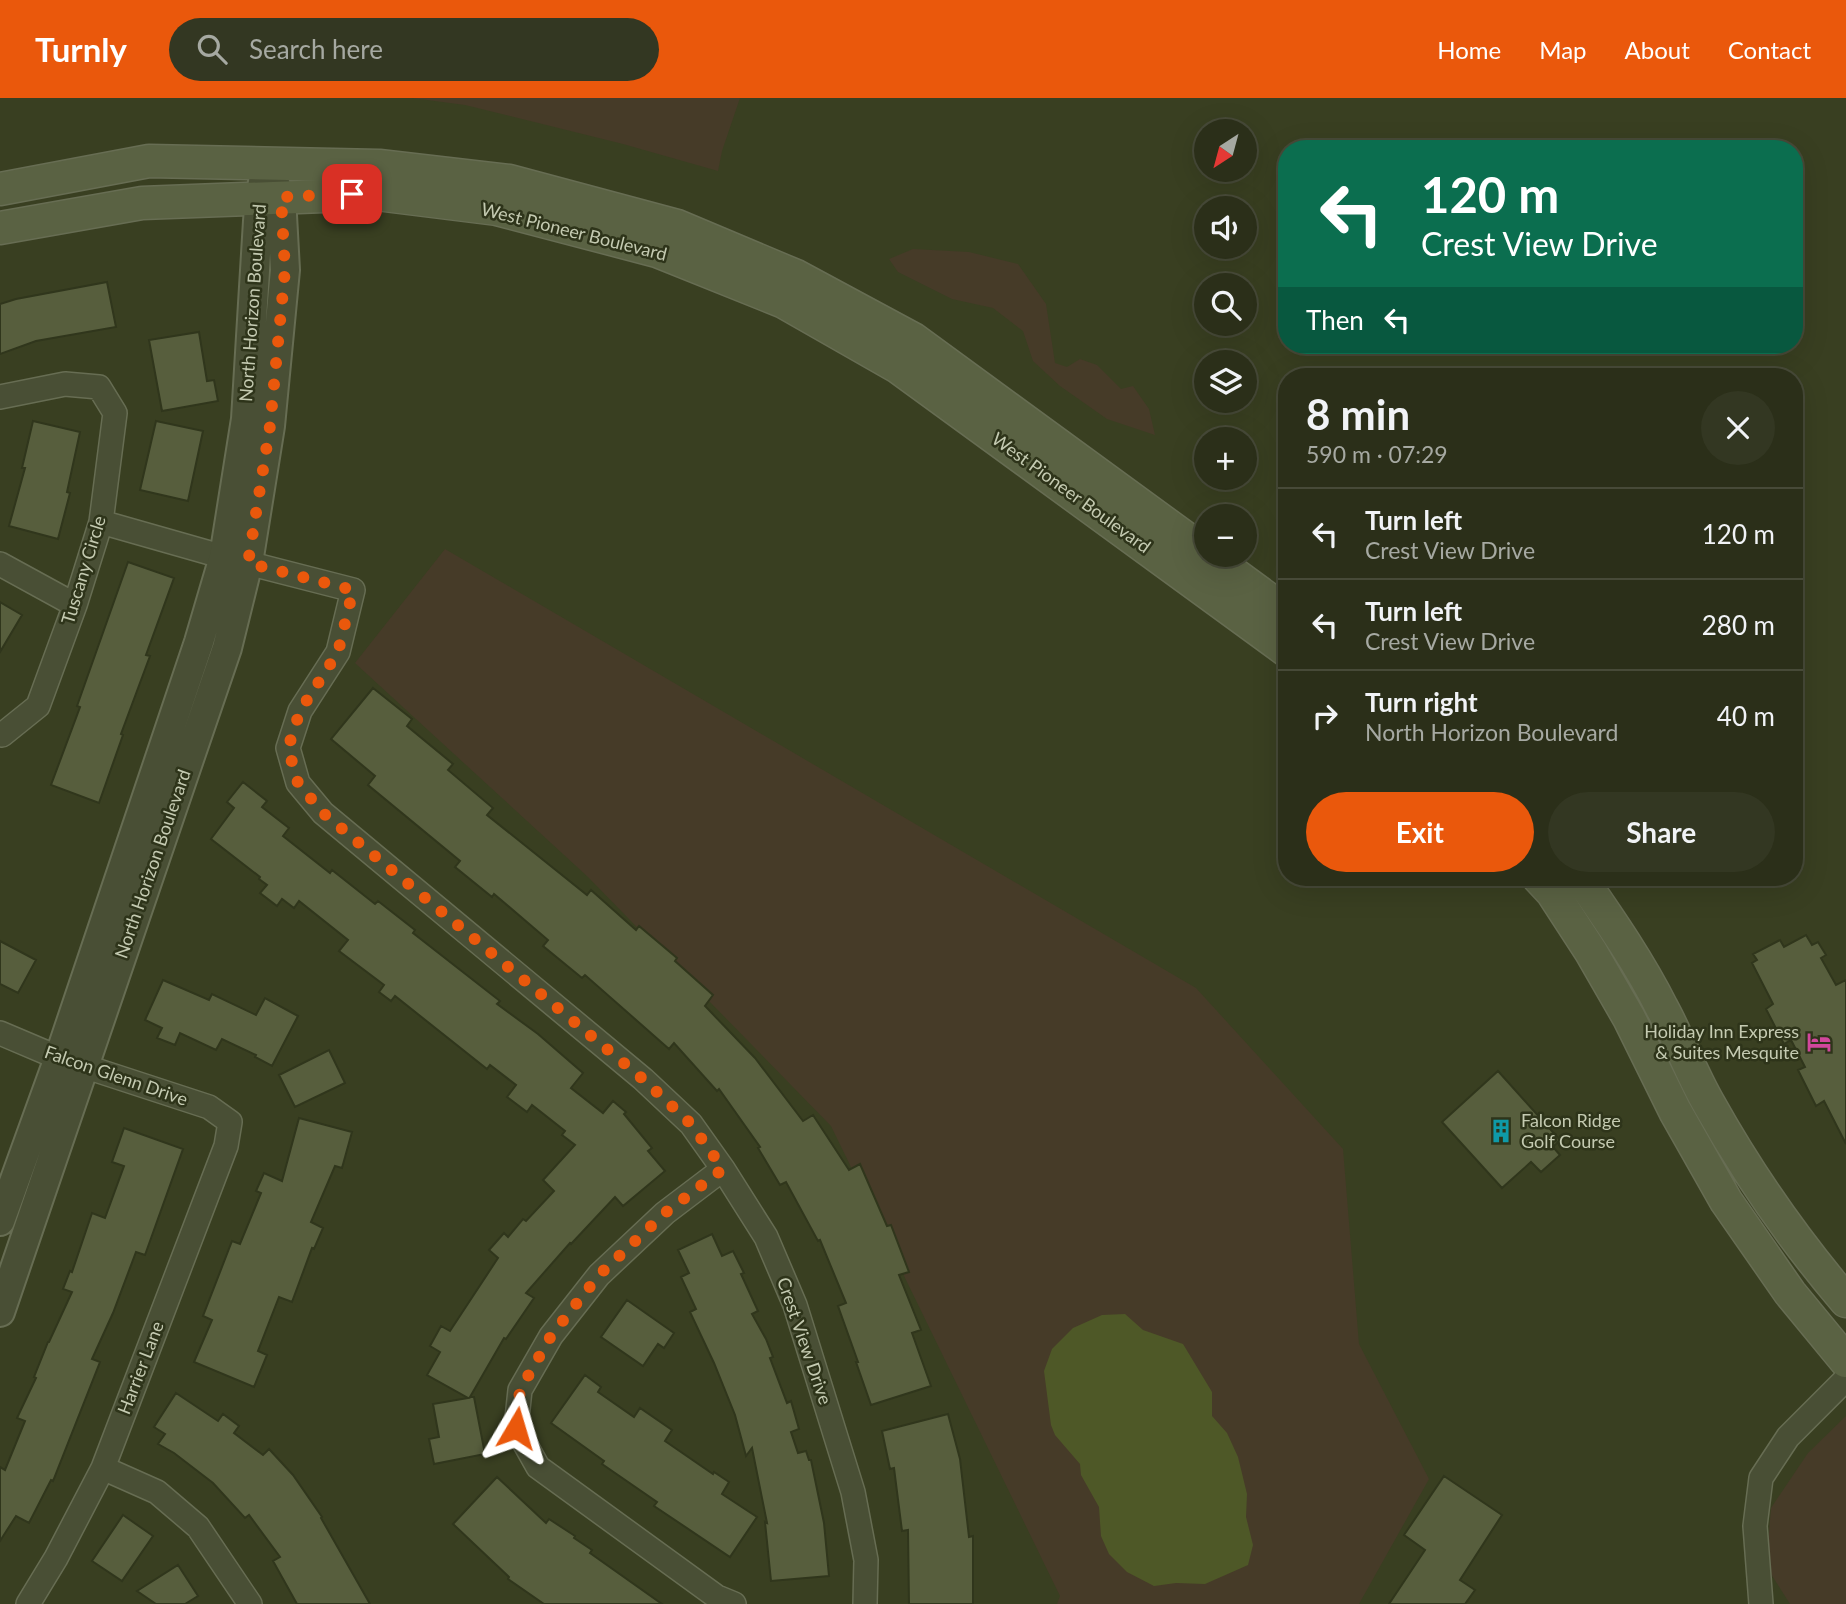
<!DOCTYPE html>
<meta charset="utf-8">
<style>
:root{--surface:#2b2f19;--page:#333722;--text:#f1f3f6;--muted:#a6a9a2;--line:#474a38;--accent:#ea580c}
body{margin:0;font-family:Lato,sans-serif;background:var(--page);color:var(--text);height:100vh;display:flex;flex-direction:column;font-size:26px;white-space:nowrap}
*{box-sizing:border-box;margin:0}
p{font-size:23px;color:var(--muted)}
.icon{flex:none;width:38px;height:38px;fill:none;stroke:currentColor;stroke-width:2;stroke-linecap:round;stroke-linejoin:round}
.map{position:relative;flex:1;overflow:hidden}
.drawer{position:absolute;left:1278px;top:270px;width:525px;height:518px;display:flex;flex-direction:column;background:var(--surface);border-radius:28px;box-shadow:0 7px 28px #0002,0 0 0 2px var(--line)}
.drawer>*{flex:none}
.guide{position:absolute;left:1278px;top:42px;width:525px;height:214px;border-radius:28px;box-shadow:0 7px 28px #0002,0 0 0 2px var(--line);background:#0b6e4f;color:#fff;overflow:hidden}
.needle{width:46px;rotate:216deg}
.fabs{position:absolute;left:1194px;top:21px;display:grid;gap:14px}
.fabs a{display:grid;place-items:center;width:63px;height:63px;border-radius:50%;background:var(--surface);box-shadow:0 7px 28px #0002,0 0 0 2px var(--line);font-size:35px}
.pin{position:absolute;display:grid;place-items:center;width:60px;height:60px;color:#fff;margin:-30px;border-radius:14px;box-shadow:0 4px 10px #0006}
.me{position:absolute;width:77px;margin:-38px;rotate:7deg;stroke-linejoin:round;filter:drop-shadow(0 0 5px #0008)}
.turn{display:flex;align-items:center;gap:24px;height:147px;padding:0 28px;font-size:32px}
.turn .icon{width:91px;height:91px;stroke-width:2.5}
.turn b{display:block;font-size:49px;line-height:60px}
.then{display:flex;align-items:center;height:66px;padding:0 28px;background:#0003;gap:14px;font-size:26px}
.round{display:grid;place-items:center;flex:none;width:74px;height:74px;border-radius:37px;background:var(--page)}
.headline{display:flex;align-items:center;justify-content:space-between;height:119px;padding:0 28px}
h1{font-size:42px;font-weight:700;line-height:52px}
.primary-button{display:flex;gap:14px;margin-top:auto;padding:14px 28px}
.primary-button a{flex:1;height:80px;border-radius:42px;background:var(--accent);color:#fff;font-size:28px;font-weight:700;line-height:80px;text-align:center}
.primary-button a+a{background:var(--page);color:var(--text)}
ul{padding:0;list-style:none}
li{display:flex;align-items:center;gap:21px;height:91px;padding:0 28px;border-top:2px solid var(--line)}
li div{flex:1}
li b{display:block;font-size:26px}
li em{font-style:normal}
header{display:flex;align-items:center;gap:42px;box-sizing:border-box;height:98px;padding:0 35px;background:var(--accent);color:#fff}
header strong{font-size:33px}
nav{display:flex;gap:38px;margin-inline-start:auto;font-size:24px}
.search{width:490px;height:63px;background:var(--page);display:flex;align-items:center;gap:18px;box-sizing:border-box;padding:0 24px;border-radius:38px;color:var(--muted);font-size:26px}
.map>svg:first-child{display:block}
</style>
<header>
<strong>Turnly</strong>
<div class="search"><svg class="icon" aria-label="search" viewBox="0 0 24 24"><circle cx="10" cy="10" r="6"/><path d="M15 15l6 6"/></svg>Search here</div>
<nav><a>Home</a><a>Map</a><a>About</a><a>Contact</a></nav>
</header>
<div class="map">
<svg width="1846" height="1506" viewBox="0 0 1846 1506">
<rect width="100%" height="100%" fill="#393f21"/>
<path fill="#463b28" d="M412 0H740L722 53 718 73 623 46 465 7Z
M913 151 969 154 1018 166 1046 206 1055 265 1067 269 1080 261 1097 267 1121 291 1133 288 1149 311 1155 337 1107 321 1060 288 1033 263 1023 233 993 210 952 201 898 174 889 161Z
M445 451 1196 890 1343 1051 1359 1246 1429 1381 1359 1506H1057L1060 1498 831 1028 588 779 355 565Z
M1846 1318V1506H1790L1771 1476 1768 1447 1771 1410 1808 1355Z"/>
<path fill="#4e5827" d="M1125 1216 1143 1232 1183 1246 1212 1294V1318L1227 1335 1238 1359 1247 1396 1246 1419 1253 1447 1248 1467 1205 1486 1176 1485 1154 1488 1127 1474 1109 1456 1101 1438 1099 1409 1081 1377 1080 1366 1055 1337 1051 1327 1044 1273 1052 1251 1073 1230 1102 1217Z"/>
<path fill="#575e3d" stroke="#30361c" stroke-width="2" d="M107 184 116 229 36 243 0 256V206L16 201Z
M199 234 207 283 214 282 218 303 162 313 149 242Z
M33 323 80 334 67 394 70 395 58 441 9 428 25 370H22Z
M156 323 203 333 188 403 140 392Z
M128 464 174 480 146 557 150 558 121 636 123 637 99 705 51 687 80 609 77 608Z
M0 504 22 517 0 554Z
M373 590 412 621 407 628 453 666 448 672 493 710 487 717 587 797 591 792 636 832 639 828 677 860 675 863 713 897 705 908 755 960 803 1023 813 1017 849 1072 860 1066 887 1128 891 1127 909 1174 899 1177 921 1232 912 1235 931 1288 871 1307 856 1264H858L838 1208 846 1205 820 1142 818 1143 786 1084 780 1087 758 1050 760 1049 719 991 717 993 674 945 669 951 585 877 582 880 543 848 548 842 494 796 492 799 455 769 460 763 368 687 375 678 331 641Z
M243 684 267 703 262 709 289 730 283 738 330 775 332 772 375 806 378 803 415 832 413 835 500 903 497 906 538 936 583 975 571 990 603 1015 613 1003 626 1014 624 1016 652 1050 648 1053 665 1073 623 1108 615 1099 571 1146 570 1145 526 1195 534 1200 506 1241 504 1240 470 1299H474L485 1356 434 1366 429 1341 439 1339 433 1306 468 1300 427 1277 440 1254 430 1248 441 1228 450 1233 498 1160 489 1152 504 1135 508 1139 523 1121 526 1123 554 1093 543 1082 575 1047 562 1037 565 1033 532 1007 527 1014 507 999 516 987 490 967 487 971 395 898 391 903 379 894 384 887 339 853 348 842 299 803 294 810 282 801 277 808 260 795 267 787 259 781 260 779 211 741 234 710 227 704Z
M1806 837 1812 847 1818 844 1826 857 1821 860 1836 887 1846 882V1046L1824 1003 1816 1008 1798 972 1805 969 1791 942 1784 946 1766 911 1773 906 1752 865 1757 862 1753 856 1780 842 1784 849Z
M0 843 36 862 18 895 0 886Z
M163 882 209 902 212 896 256 917 265 900 298 918 272 968 255 959 256 957 222 941 216 952 180 935 175 947 157 940 162 930 145 922Z
M329 952 345 985 295 1009 279 977Z
M1498 973 1560 1042 1553 1049 1560 1057 1541 1074 1531 1064 1502 1090 1442 1024Z
M299 1020 352 1034 342 1070 335 1068 311 1124 323 1130 314 1151 312 1150 292 1204 279 1199 258 1253 267 1257 254 1289 194 1264 212 1222 203 1218 232 1143 240 1146 261 1095 256 1093 264 1075 282 1083Z
M124 1030 183 1051 145 1157 136 1154 113 1215 92 1261 100 1264 53 1383 51 1382 29 1425 16 1418 0 1443V1369L5 1372 25 1323 17 1320 36 1280 34 1279 48 1244H49L72 1194 63 1191 70 1173 72 1174 92 1115 105 1120 124 1068 112 1064Z
M712 1136 722 1158 733 1153 744 1175 741 1176 758 1213 752 1216 766 1241 773 1259 770 1260 787 1305 791 1303 799 1331 791 1334 798 1355 806 1353 809 1362H811L824 1425 829 1478 771 1483 765 1424 767 1425 752 1350 746 1358 735 1317 714 1265 690 1214 696 1211 681 1179 689 1175 678 1152Z
M627 1202 674 1235 664 1250 658 1246 643 1268 601 1239Z
M585 1277 601 1289 598 1294 634 1319 640 1310 672 1332 665 1343 713 1376 714 1374 729 1384 722 1396 757 1419 730 1459 654 1408 657 1404 602 1366 604 1363 551 1325Z
M176 1295 218 1323 223 1316 239 1328 234 1335 263 1357 269 1351 293 1377 322 1419 321 1420 370 1506H297L273 1463 280 1459 249 1417 245 1420 213 1385 174 1355 158 1346 165 1336 154 1329Z
M948 1316 960 1361 969 1439 973 1438V1506H909L908 1432 902 1433 894 1370 890 1371 882 1333Z
M1444 1378 1502 1417 1460 1482 1475 1492 1465 1506H1389L1425 1452 1404 1437Z
M497 1379 546 1425 549 1421 575 1438 574 1440 592 1452 590 1455 662 1506H544L508 1481 509 1479 453 1426Z
M123 1417 153 1438 122 1483 92 1463Z
M178 1467 198 1498 185 1506H156L137 1493Z"/>
<g fill="none" stroke-linecap="round" stroke-linejoin="round">
<g stroke="#676d53" stroke-width="26">
<path id="minor" d="M0 299 65 286 99 289 115 315 101 424 75 507 38 608 2 637
M101 424 224 459 353 492 338 554 300 613 288 650 298 685 323 715 643 981 691 1026 723 1071 766 1139 795 1207 853 1394 866 1462 865 1506
M0 466 75 507
M0 935 59 960 209 1009 230 1024 226 1048 103 1370 56 1460 28 1506
M723 1071 665 1115 599 1177 551 1238 520 1292 516 1330 538 1369 717 1499 734 1506
M103 1370 157 1394 198 1429 250 1506
M1761 1506 1755 1428 1761 1380 1788 1339 1846 1281"/>
</g>
<g stroke="#676d53" stroke-width="32">
<path id="tertiary" d="M0 1123 59 960 199 544 224 459 246 321 258 123 260 100 264 79
M0 1214 227 550 248 465 270 328 285 172 281 99 266 66"/>
</g>
<g stroke="#676d53" stroke-width="35">
<path id="secondary" d="M0 91 149 63 379 68 509 83 677 128 796 178 913 241 1206 455
M0 130 142 105 376 96 497 111 657 153 784 204 898 269 1286 552
M1208 457 1286 514
M1538 779 1552 794 1591 854 1629 920 1675 1013 1726 1103 1790 1195 1846 1263
M1580 779C1609 821 1639 864 1662 910 1679 941 1691 975 1709 1006 1748 1076 1794 1142 1846 1203"/>
</g>
<use href="#minor" stroke="#494f35" stroke-width="23"/>
<use href="#tertiary" stroke="#494f35" stroke-width="28"/>
<use href="#secondary" stroke="#5a6243" stroke-width="32"/>
</g>
<g fill="none" stroke-linecap="round" stroke-linejoin="round">
<path stroke="#ea580c" stroke-width="12" stroke-dasharray="0 21.6" d="M352 96 281 99 285 172 270 328 248 465 353 492 338 554 300 613 288 650 298 685 323 715 643 981 691 1026 723 1071 665 1115 599 1177 551 1238 520 1292 516 1330"/>
</g>
<defs>
<g id="hotel-bare" transform="scale(1.89)"><path d="M-6-4.5h1.5V1H6V5H4.5V3h-9V5H-6ZM-4 0a1.8 1.8 0 1 1 3.6 0ZM.5 0V-2.5h3Q6-2.5 6 0Z" fill="#d1479c" stroke="#2e341a" stroke-width="2.5" paint-order="stroke"/></g>
<g id="building-bare" transform="scale(1.89)"><path d="M-4-6H4V6H1V3H-1V6H-4ZM-2.5-4.3h1.7v1.8h-1.7ZM.8-4.3h1.7v1.8H.8ZM-2.5-1h1.7V.8h-1.7ZM.8-1h1.7V.8H.8Z" fill="#0f9aa8" stroke="#2e341a" stroke-width="2.5" paint-order="stroke"/></g>
</defs>
<g fill-rule="evenodd">
<use href="#hotel-bare" x="1819" y="944"/>
<use href="#building-bare" x="1501" y="1033"/>
</g>
<g text-anchor="middle" stroke-width="5" stroke-linejoin="round" paint-order="stroke">
<g font-size="18" fill="#c4cab1" stroke="#2e341a">
<text transform="translate(574 134) rotate(14)" y="6">West Pioneer Boulevard</text>
<text transform="translate(253 205) rotate(-86)" y="6">North Horizon Boulevard</text>
<text transform="translate(1071 395) rotate(36)" y="6">West Pioneer Boulevard</text>
<text transform="translate(84 472) rotate(-73)" y="6">Tuscany Circle</text>
<text transform="translate(153 766) rotate(-71)" y="6">North Horizon Boulevard</text>
<text transform="translate(116 978) rotate(19)" y="6">Falcon Glenn Drive</text>
<text transform="translate(804 1243) rotate(71)" y="6">Crest View Drive</text>
<text transform="translate(141 1270) rotate(-69)" y="6">Harrier Lane</text>
</g>
<g font-size="18" fill="#c4cab1" stroke="#2e341a" text-anchor="end">
<text x="1799" y="940">Holiday Inn Express<tspan x="1799" dy="21">&amp; Suites Mesquite</tspan></text>
<text x="1521" y="1029" text-anchor="start">Falcon Ridge<tspan x="1521" dy="21">Golf Course</tspan></text>
</g>
</g>
</svg>
<div class="fabs">
<a><svg class="needle" viewBox="-14 -14 28 28"><path d="M0-13l5 13h-10z" fill="#e53935"/><path d="M0 13l5-13h-10z" fill="#a6a9a2"/></svg></a>
<a><svg class="icon" aria-label="sound" viewBox="0 0 24 24"><path d="M4 9h4l5-4v14l-5-4H4zM17 9q2 3 0 6"/></svg></a>
<a><svg class="icon" aria-label="search" viewBox="0 0 24 24"><circle cx="10" cy="10" r="6"/><path d="M15 15l6 6"/></svg></a>
<a><svg class="icon" aria-label="layers" viewBox="0 0 24 24"><path d="M12 4l9 5-9 5-9-5zM3 14l9 5 9-5"/></svg></a>
<a>+</a>
<a>−</a>
</div>
<div class="pin" style="left:352px;top:96px;background:#d93025"><svg class="icon" aria-label="arrive" viewBox="0 0 24 24"><path d="M6 21V4h12l-3 4 3 4H6"/></svg></div>
<svg class="me" style="left:516px;top:1330px" viewBox="-20 -20 40 40"><path d="M0-17L14 15 0 8-14 15z" fill="#ea580c" stroke="#fff" stroke-width="4"/></svg>
<div class="guide">
<div class="turn"><svg class="icon" aria-label="left" viewBox="0 0 24 24"><path d="M17 20v-9H6M10 6l-5 5 5 5"/></svg><div><b>120 m</b>Crest View Drive</div></div>
<div class="then">Then<svg class="icon" aria-label="left" viewBox="0 0 24 24"><path d="M17 20v-9H6M10 6l-5 5 5 5"/></svg></div>
</div>
<section class="drawer">
<div class="headline"><div><h1>8 min</h1><p>590 m · 07:29</p></div><a class="round"><svg class="icon" aria-label="close" viewBox="0 0 24 24"><path d="M6 6l12 12M18 6L6 18"/></svg></a></div>
<ul>
<li><svg class="icon" aria-label="left" viewBox="0 0 24 24"><path d="M17 20v-9H6M10 6l-5 5 5 5"/></svg><div><b>Turn left</b><p>Crest View Drive</p></div><em>120 m</em></li>
<li><svg class="icon" aria-label="left" viewBox="0 0 24 24"><path d="M17 20v-9H6M10 6l-5 5 5 5"/></svg><div><b>Turn left</b><p>Crest View Drive</p></div><em>280 m</em></li>
<li><svg class="icon" aria-label="right" viewBox="0 0 24 24"><path d="M7 20v-9h11M14 6l5 5-5 5"/></svg><div><b>Turn right</b><p>North Horizon Boulevard</p></div><em>40 m</em></li>
</ul>
<div class="primary-button"><a>Exit</a><a>Share</a></div>
</section>
</div>
